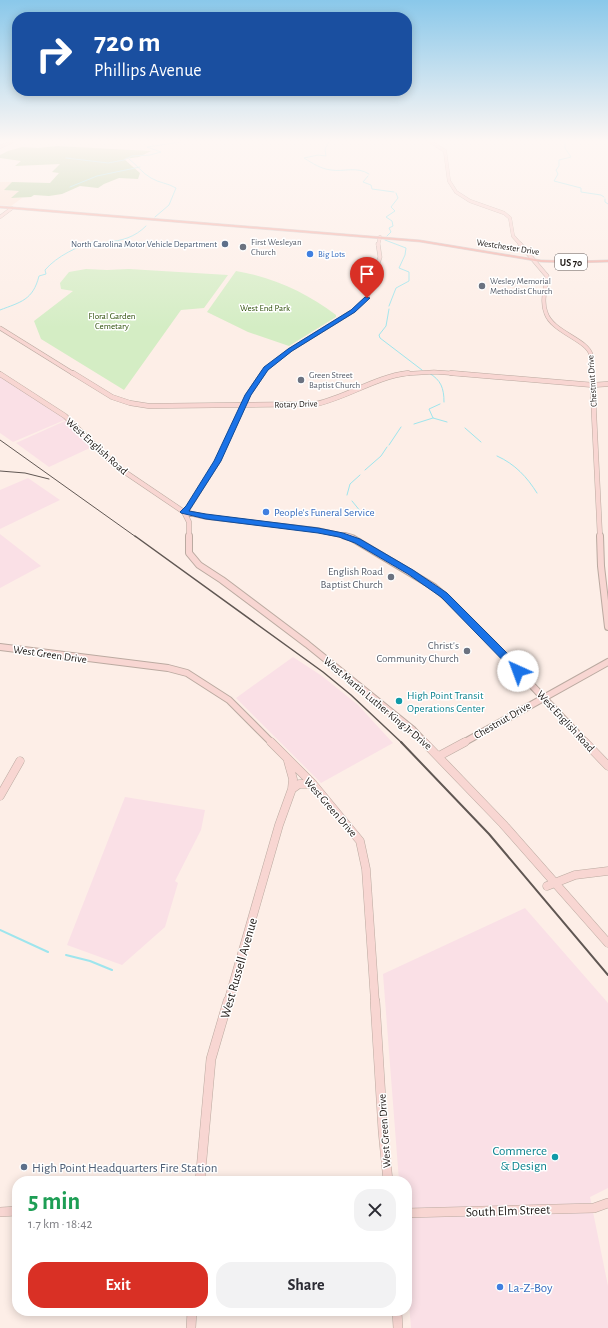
<!DOCTYPE html>
<meta charset="utf-8">
<style>
:root{--surface:#fff;--page:#f2f2f3;--text:#2b2b33;--muted:#7c7c81;--accent:#d93025}
body{margin:0;font-family:"Alegreya Sans",sans-serif;background:var(--page);color:var(--text);height:100vh;display:flex;flex-direction:column;font-size:15px;white-space:nowrap}
*{box-sizing:border-box;margin:0}
p{font-size:13px;color:var(--muted)}
.icon{flex:none;width:22px;height:22px;fill:none;stroke:currentColor;stroke-width:2;stroke-linecap:round;stroke-linejoin:round}
.map{position:relative;flex:1;overflow:hidden}
.panel{position:absolute;left:12px;top:1176px;width:400px;height:140px;display:flex;flex-direction:column;background:var(--surface);border-radius:16px;box-shadow:0 2px 10px #0003}
.panel>*{flex:none}
.guide{position:absolute;left:12px;top:12px;width:400px;height:84px;border-radius:16px;box-shadow:0 2px 10px #0003;background:#1a4fa0;color:#fff;overflow:hidden}
.pin{position:absolute;display:grid;place-items:center;width:34px;height:34px;color:#fff;margin:-41px -17px;border-radius:50% 50% 50% 0;rotate:-45deg;box-shadow:0 0 4px #0007}
.pin .icon{rotate:45deg}
.me{position:absolute;width:44px;margin:-22px;rotate:317deg;stroke-linejoin:round;filter:drop-shadow(0 0 3px #0008)}
.turn{display:flex;align-items:center;gap:14px;height:84px;padding:0 16px;font-size:18px}
.turn .icon{width:52px;height:52px;stroke-width:2.5}
.turn b{display:block;font-size:28px;line-height:34px}
.round{display:grid;place-items:center;flex:none;width:42px;height:42px;border-radius:16px;background:var(--page)}
.overview{display:flex;align-items:center;justify-content:space-between;height:68px;padding:0 16px}
h1{font-size:24px;font-weight:700;line-height:30px;color:#1e9e55}
.cta{display:flex;gap:8px;margin-top:auto;padding:8px 16px}
.cta a{flex:1;height:46px;border-radius:16px;background:var(--accent);color:#fff;font-size:16px;font-weight:700;line-height:46px;text-align:center}
.cta a+a{background:var(--page);color:var(--text)}
.map>svg:first-child{display:block}
</style>
<div class="map">
<svg width="608" height="1328" viewBox="0 0 608 1328">
<rect width="100%" height="100%" fill="#fdeee7"/>
<path fill="#fbe1d3" d="M0 182H12L5 190 19 191 12 198H22L11 206 0 205Z"/>
<path fill="#fae0e6" d="M0 376 67 419 13 442 0 433Z
M67 420 92 447 49 467 16 443Z
M28 478 60 500 0 529V490Z
M0 534 41 566 0 588Z
M293 657 322 676 358 705 393 743 321 783 236 698Z
M125 797 205 810 201 830 175 881 178 883 165 927 122 965 67 945Z
M525 908 608 1003V1188L590 1197 608 1286V1328H411L407 1279V1181H399L383 974Z"/>
<path fill="#d4edc4" d="M86 269 107 270 129 269 228 275 204 308 181 310 124 390 41 339 34 321 73 291 61 289 60 283 69 272Z
M236 271C273 277 307 293 336 315V317L289 346 248 332 207 312Z"/>
<path fill="#b1ce9e" d="M57 146 151 151 139 157 124 159 140 173 138 179 119 178 104 184 98 188 80 186 62 194 49 196 34 195 31 197 11 198 19 191 4 190 12 182 50 183 59 173 52 172 60 164 15 166 21 161 0 158V155L8 151 22 147 38 148Z"/>
<g fill="none" stroke-linecap="round" stroke-linejoin="round">
<path stroke="#9ee5ed" stroke-width="1" d="M329 142 325 149 326 156 318 155 304 158C312 163 321 169 331 170 344 172 357 166 369 174
M565 142V148L571 157 559 160V166L556 170 558 174 554 181 581 188V192L601 195 604 197
M66 158 108 163 124 160 132 156 150 155 161 152 147 147 181 142
M129 159C137 165 142 173 151 178 159 183 168 183 176 188L169 205 155 217
M368 176 363 182 371 185 372 189 394 192
M70 187 97 176 140 167
M605 199V202L608 204
M387 236 391 232 389 228 393 226 392 221 386 217 395 211 391 207 398 198 396 193
M385 240 406 248 405 255 399 268 409 272V281L396 288 389 306
M107 242C122 241 135 237 146 226
M389 309 386 326 379 335 380 338 422 370
M0 310C21 302 33 300 39 276L46 274 45 270C57 256 78 246 96 241
M429 373C441 380 444 388 444 402
M440 404 429 409 433 418 447 422
M414 424 433 418
M465 428 481 442
M389 445 401 427
M497 456C515 464 527 477 537 493
M365 470 381 456 387 447
M347 495 350 484 360 475
M352 501 361 512"/>
<path stroke="#9ee5ed" stroke-width="2" d="M0 930 48 952
M66 955 90 961 112 970"/>
<g stroke="#bbaaa1" stroke-width="3.5">
<path id="secondary-far5" d="M431 142 445 151 449 181 456 192 470 201 504 213 510 218 513 236 521 245
M0 147 11 142
M0 217 12 208
M378 245 380 237"/>
</g>
<g stroke="#bbaaa1" stroke-width="4.5">
<path id="secondary-far4" d="M520 244 547 276C546 288 541 301 546 313 552 332 588 340 591 355 592 361 592 368 592 374
M0 328 74 374
M262 374 266 369 290 350 353 311 367 298 380 257 378 244
M401 374 434 372 463 374"/>
</g>
<g stroke="#bbaaa1" stroke-width="5.5">
<path id="secondary-far3" d="M73 373 112 397 130 403 149 406 316 404C348 397 375 377 408 373
M451 373 593 385 608 384
M592 373 600 537
M0 374 65 416 116 466 184 512 206 517 318 530 349 537
M184 512 189 522V537
M184 512 189 507 218 461 248 395 263 373"/>
</g>
<g stroke="#bbaaa1" stroke-width="8">
<path id="secondary-far2" d="M189 536V553L199 565 222 580 307 644 412 729 425 743
M345 536 352 538 434 587 447 598 493 644 586 743
M600 536 601 566 608 627
M0 647 168 668 187 673 229 700 272 743
M463 743 608 662"/>
</g>
<g stroke="#bbaaa1" stroke-width="9">
<path id="secondary-far1" d="M271 742 313 784 360 841 366 869 375 1002
M424 742 503 824 608 943
M585 742 608 766
M439 756 465 742
M292 789 299 784H313
M0 796 20 761
M547 886 575 875 608 871
M228 1002 279 825 292 789 293 779 288 761"/>
</g>
<g stroke="#bbaaa1" stroke-width="10">
<path id="secondary" d="M375 1001 383 1131 388 1181
M200 1181 211 1059 228 1001
M0 1212 17 1211
M407 1213 594 1208 608 1203
M397 1311 398 1328
M191 1328 192 1311"/>
</g>
<g stroke="#d2d1d0" stroke-width="1">
<path id="primary" d="M0 206 420 240 541 260 576 261 608 260V262L576 263 541 262 420 242 0 208Z"/>
</g>
<use href="#secondary-far5" stroke="#f8d6d2" stroke-width="3"/>
<use href="#secondary-far4" stroke="#f8d6d2" stroke-width="3.5"/>
<use href="#secondary-far3" stroke="#f8d6d2" stroke-width="4.5"/>
<use href="#secondary-far2" stroke="#f8d6d2" stroke-width="6"/>
<use href="#secondary-far1" stroke="#f8d6d2" stroke-width="8"/>
<use href="#secondary" stroke="#f8d6d2" stroke-width="9"/>
<use href="#primary" fill="#f1aea6" fill-rule="evenodd"/>
<path stroke="#605753" stroke-width="1" d="M0 440 136 537
M0 471 25 473 49 479"/>
<path stroke="#605753" stroke-width="1.5" d="M135 536 323 672 351 695 402 743"/>
<path stroke="#605753" stroke-width="2" d="M401 742 489 834 608 975"/>
</g>
<linearGradient id="sky" x2="0" y2="1"><stop stop-color="#8ac8ea"/><stop offset="0.43" stop-color="#fef7f4"/><stop offset="1" stop-color="#fef7f4" stop-opacity="0"/></linearGradient>
<rect width="608" height="328" fill="url(#sky)"/>
<path fill="#1a73e8" stroke="#114b97" d="M365 297 370 298 355 312 292 351 268 370 251 395 221 461 189 511 206 514 318 528 343 533 360 539 413 570 447 593 522 668 523 671 522 673H515L441 597 408 574 355 543 339 537 318 533 206 519 181 513 180 512 186 506 214 461 245 395 264 367 288 349 351 310Z"/>
<g fill="#5c6f8a" stroke="#fff" stroke-width="1.5">
<circle cx="225" cy="244" r="4"/>
<circle cx="24" cy="1167" r="4"/>
</g>
<g fill="#6b7280" stroke="#fff" stroke-width="1.5">
<circle cx="243" cy="247" r="4"/>
<circle cx="482" cy="286" r="4"/>
<circle cx="301" cy="380" r="4"/>
<circle cx="391" cy="577" r="4"/>
<circle cx="467" cy="651" r="4"/>
</g>
<g fill="#3f7fe0" stroke="#fff" stroke-width="1.5">
<circle cx="310" cy="254" r="4"/>
<circle cx="266" cy="512" r="4"/>
<circle cx="500" cy="1287" r="4"/>
</g>
<g fill="#0f9aa8" stroke="#fff" stroke-width="1.5">
<circle cx="399" cy="701" r="4"/>
<circle cx="555" cy="1157" r="4"/>
</g>
<g text-anchor="middle" stroke-width="3" stroke-linejoin="round" paint-order="stroke">
<g font-size="9" fill="#5b616d" stroke="#fff" text-anchor="start">
<text x="251" y="245">First Wesleyan<tspan x="251" dy="10">Church</tspan></text>
<text x="490" y="284">Wesley Memorial<tspan x="490" dy="10">Methodist Church</tspan></text>
<text x="309" y="378">Green Street<tspan x="309" dy="10">Baptist Church</tspan></text>
</g>
<g font-size="9" fill="#4e5e75" stroke="#fff" text-anchor="end">
<text x="217" y="247">North Carolina Motor Vehicle Department</text>
</g>
<g font-size="9" fill="#1e1815" stroke="#fff">
<text transform="translate(508 247) rotate(9)" y="3">Westchester Drive</text>
<text transform="translate(592 381) rotate(-94)" y="3">Chestnut Drive</text>
<text transform="translate(296 404) rotate(-2)" y="3">Rotary Drive</text>
</g>
<g font-size="9" fill="#366cbe" stroke="#fff" text-anchor="start">
<text x="318" y="257">Big Lots</text>
</g>
<g font-size="9" fill="#2c4e08" stroke="#fff">
<text x="265" y="311">West End Park</text>
<text x="112" y="319">Floral Garden<tspan x="112" dy="10">Cemetary</tspan></text>
</g>
<rect fill="#fff" stroke="#625d5b" stroke-width="1" x="555" y="254" width="32" height="16" rx="3"/>
<g font-size="10" font-weight="bold" fill="#1e1815">
<text x="571" y="266">US 70</text>
</g>
<g font-size="11" fill="#1e1815" stroke="#fff">
<text transform="translate(97 446) rotate(42)" y="4">West English Road</text>
<text transform="translate(50 654) rotate(8)" y="4">West Green Drive</text>
<text transform="translate(378 703) rotate(40)" y="4">West Martin Luther King Jr Drive</text>
<text transform="translate(502 720) rotate(-30)" y="4">Chestnut Drive</text>
<text transform="translate(566 721) rotate(47)" y="4">West English Road</text>
<text transform="translate(331 807) rotate(49)" y="4">West Green Drive</text>
<text transform="translate(384 1131) rotate(-94)" y="4">West Green Drive</text>
</g>
<g font-size="11" fill="#366cbe" stroke="#fff" text-anchor="start">
<text x="274" y="516">People's Funeral Service</text>
</g>
<g font-size="11" fill="#5b616d" stroke="#fff" text-anchor="end">
<text x="383" y="575">English Road<tspan x="383" dy="13">Baptist Church</tspan></text>
<text x="459" y="649">Christ's<tspan x="459" dy="13">Community Church</tspan></text>
</g>
<g font-size="11" fill="#0d838f" stroke="#fff" text-anchor="start">
<text x="407" y="699">High Point Transit<tspan x="407" dy="13">Operations Center</tspan></text>
</g>
<g font-size="13" fill="#1e1815" stroke="#fff">
<text transform="translate(238 968) rotate(-74)" y="5">West Russell Avenue</text>
<text transform="translate(508 1210) rotate(-2)" y="5">South Elm Street</text>
</g>
<g font-size="13" fill="#0d838f" stroke="#fff" text-anchor="end">
<text x="547" y="1155">Commerce<tspan x="547" dy="15">&amp; Design</tspan></text>
</g>
<g font-size="13" fill="#4e5e75" stroke="#fff" text-anchor="start">
<text x="32" y="1172">High Point Headquarters Fire Station</text>
</g>
<g font-size="13" fill="#366cbe" stroke="#fff" text-anchor="start">
<text x="508" y="1292">La-Z-Boy</text>
</g>
</g>
</svg>
<div class="pin" style="left:367px;top:298px;background:#d93025"><svg class="icon" aria-label="arrive" viewBox="0 0 24 24"><path d="M6 21V4h12l-3 4 3 4H6"/></svg></div>
<svg class="me" style="left:518px;top:671px" viewBox="-20 -20 40 40"><circle r="19" fill="#fff"/><path d="M0-13L10 11 0 6-10 11z" fill="#1a73e8"/></svg>
<div class="guide">
<div class="turn"><svg class="icon" aria-label="right" viewBox="0 0 24 24"><path d="M7 20v-9h11M14 6l5 5-5 5"/></svg><div><b>720 m</b>Phillips Avenue</div></div>
</div>
<section class="panel">
<div class="overview"><div><h1>5 min</h1><p>1.7 km · 18:42</p></div><a class="round"><svg class="icon" aria-label="close" viewBox="0 0 24 24"><path d="M6 6l12 12M18 6L6 18"/></svg></a></div>
<div class="cta"><a>Exit</a><a>Share</a></div>
</section>
</div>
